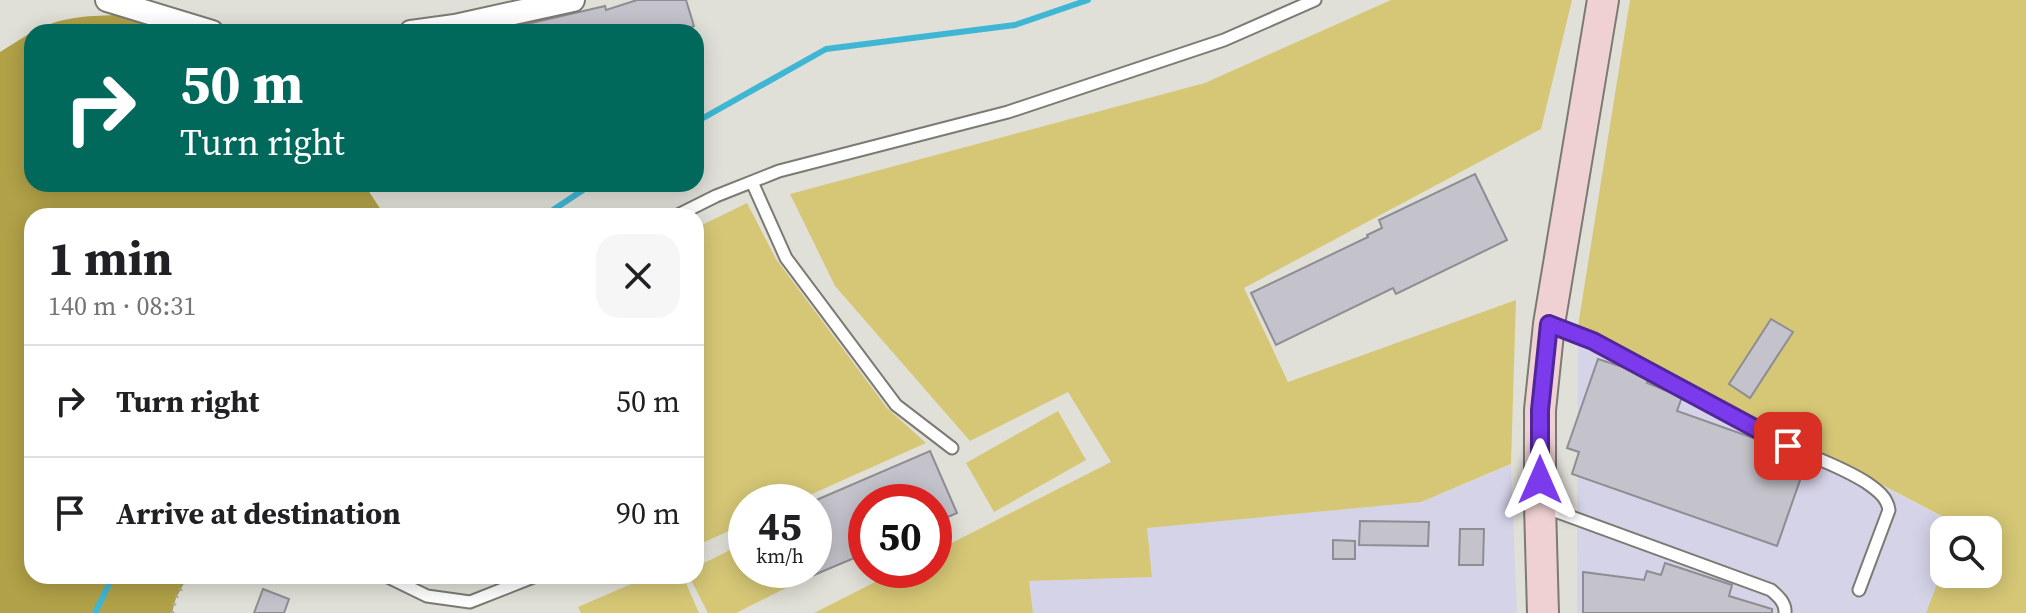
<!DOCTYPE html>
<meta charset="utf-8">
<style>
:root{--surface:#fff;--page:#f6f6f6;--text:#202124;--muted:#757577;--line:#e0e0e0}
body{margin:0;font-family:"Source Serif 4",serif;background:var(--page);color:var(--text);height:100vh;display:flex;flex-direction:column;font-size:30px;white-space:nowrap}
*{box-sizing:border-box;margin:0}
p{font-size:26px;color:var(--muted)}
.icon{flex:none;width:44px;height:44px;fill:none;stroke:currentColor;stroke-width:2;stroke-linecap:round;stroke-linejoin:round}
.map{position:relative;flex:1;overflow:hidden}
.details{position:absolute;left:24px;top:208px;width:680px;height:376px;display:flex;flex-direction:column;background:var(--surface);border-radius:24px;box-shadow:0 4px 20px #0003}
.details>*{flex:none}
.guide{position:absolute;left:24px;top:24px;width:680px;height:168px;border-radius:24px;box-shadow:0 4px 20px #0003;background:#00695c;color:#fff;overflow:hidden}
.buttons{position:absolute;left:1930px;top:516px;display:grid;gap:16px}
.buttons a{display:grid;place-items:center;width:72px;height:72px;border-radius:16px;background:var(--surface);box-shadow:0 4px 20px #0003;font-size:40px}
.speed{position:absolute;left:728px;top:484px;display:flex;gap:16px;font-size:40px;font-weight:700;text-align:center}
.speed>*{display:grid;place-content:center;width:104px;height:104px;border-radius:50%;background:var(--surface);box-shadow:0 4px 20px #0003;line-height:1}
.speed small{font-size:20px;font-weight:400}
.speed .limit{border:12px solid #d22;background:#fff;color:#111}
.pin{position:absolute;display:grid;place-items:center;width:68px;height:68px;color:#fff;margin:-34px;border-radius:16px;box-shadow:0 4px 12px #0006}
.me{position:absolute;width:88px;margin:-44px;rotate:0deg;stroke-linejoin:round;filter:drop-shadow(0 0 6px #0008)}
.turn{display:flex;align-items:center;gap:28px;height:168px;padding:0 24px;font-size:36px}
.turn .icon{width:104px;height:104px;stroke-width:2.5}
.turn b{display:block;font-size:56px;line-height:68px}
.round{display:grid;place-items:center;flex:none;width:84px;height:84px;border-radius:24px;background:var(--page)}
.summary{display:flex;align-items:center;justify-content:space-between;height:136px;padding:0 24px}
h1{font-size:48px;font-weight:700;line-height:60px}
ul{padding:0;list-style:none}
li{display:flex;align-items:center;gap:24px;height:112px;padding:0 24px;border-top:2px solid var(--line)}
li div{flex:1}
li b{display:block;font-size:30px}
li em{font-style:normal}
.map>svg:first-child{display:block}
</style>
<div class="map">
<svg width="2026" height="613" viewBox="0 0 2026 613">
<rect width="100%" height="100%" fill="#e1e0d8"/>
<path fill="#d5d3e8" d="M1578 326 1959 526 1958 530H1944V566L1926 613H1577Z
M1511 465 1517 613H1033L1029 581 1152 577 1146 528 1421 502Z"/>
<path fill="#d6c776" d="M1391 0H1572L1541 129 1244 288 1288 382 1516 300 1511 464 1421 502 1147 528 1152 577 1029 581 1033 613H814L899 570H934V552L1111 462 1068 392 970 441 835 286 790 194 1205 83Z
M1630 0H2026V613H1926L1944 566V574H1988V530H1958L1959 525 1578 326Z
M747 203 776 259 887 408 926 443 794 502H746V523L696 546V228Z
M1058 411 1086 460 994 512 966 463Z
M746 542V570H802L806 578 736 613H708L689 576H696V567Z
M650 576H683L699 613H581L578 607Z"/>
<path fill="#b1a148" d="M115 15 176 32H33C58 17 87 16 115 15Z
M32 32V184H364L385 216H32V576H188L176 598 172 613H0V52Z"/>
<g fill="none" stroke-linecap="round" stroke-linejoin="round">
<path stroke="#3fb7d4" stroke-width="6" d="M696 122 826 49 1015 25 1088 0
M544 216 592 184
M95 613 113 576"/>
</g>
<path fill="#c4c2ca" stroke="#8e8d94" stroke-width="2" d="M637 0H686L694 26 675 32H514V27L605 6 606 10Z
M1475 174 1507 240 1396 294 1393 288 1276 345 1251 293 1368 237 1367 235 1382 228 1379 220Z
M1771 319 1793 332 1750 398 1729 384Z
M1598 359 1632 370 1648 379 1647 383 1682 397 1677 411 1759 440 1761 441 1759 447 1806 463 1777 546 1572 474 1579 452 1567 448Z
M930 451 957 513 934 523V502H866V553L814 575V501Z
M1360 521 1429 522 1428 546 1359 545Z
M1460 529H1484L1483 565H1459Z
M1333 540 1355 541V559H1333Z
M1665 563 1732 585 1729 596 1772 609V613H1583V572L1644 580 1647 571 1661 575Z
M263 589 289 599 284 613H254Z"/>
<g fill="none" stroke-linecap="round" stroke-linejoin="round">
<g stroke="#7c7a73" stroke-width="15">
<path id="service" d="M752 182 786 258 896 405 952 448
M676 216 716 196 779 171 1008 112 1224 40 1315 0
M1551 325C1630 355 1704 400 1779 441 1807 456 1840 465 1867 483 1877 490 1887 497 1889 510L1859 590
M1544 507 1771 590C1778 596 1786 603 1785 613
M386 576 427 596 470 602 536 576"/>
</g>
<g stroke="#7c7a73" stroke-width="26">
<path id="minor" d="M107 0 212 32
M411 32 455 26 573 0"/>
</g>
<g stroke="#7c7a73" stroke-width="34">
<path id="secondary" d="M1543 613 1540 506V410L1549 324 1603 0"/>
</g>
<path stroke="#abaaa3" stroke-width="4" stroke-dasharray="2 6" stroke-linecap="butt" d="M172 613 176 598 188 576"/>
<use href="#service" stroke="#fff" stroke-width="11"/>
<use href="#minor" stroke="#fff" stroke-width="22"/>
<use href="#secondary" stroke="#efd1d3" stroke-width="30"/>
</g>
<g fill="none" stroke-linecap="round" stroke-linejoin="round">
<g stroke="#51269a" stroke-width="20">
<path id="route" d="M1540 480V410L1549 324 1593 341 1788 446"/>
</g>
<use href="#route" stroke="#7c3aed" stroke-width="14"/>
</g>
</svg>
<div class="buttons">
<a><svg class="icon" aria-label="search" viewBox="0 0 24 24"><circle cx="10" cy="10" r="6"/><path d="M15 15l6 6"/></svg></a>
</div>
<div class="speed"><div>45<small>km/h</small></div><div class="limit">50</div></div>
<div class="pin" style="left:1788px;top:446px;background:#d93025"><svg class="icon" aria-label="arrive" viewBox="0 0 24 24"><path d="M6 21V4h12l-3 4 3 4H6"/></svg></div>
<svg class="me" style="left:1540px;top:480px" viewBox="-20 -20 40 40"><path d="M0-17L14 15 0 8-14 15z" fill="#7c3aed" stroke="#fff" stroke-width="4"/></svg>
<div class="guide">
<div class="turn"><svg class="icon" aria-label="right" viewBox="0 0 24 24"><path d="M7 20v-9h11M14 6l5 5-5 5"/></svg><div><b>50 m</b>Turn right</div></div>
</div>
<section class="details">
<div class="summary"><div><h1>1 min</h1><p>140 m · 08:31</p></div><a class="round"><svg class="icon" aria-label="close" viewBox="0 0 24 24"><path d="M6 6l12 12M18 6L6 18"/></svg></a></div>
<ul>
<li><svg class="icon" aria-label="right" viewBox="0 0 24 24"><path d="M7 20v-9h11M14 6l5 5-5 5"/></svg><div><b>Turn right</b></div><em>50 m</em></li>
<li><svg class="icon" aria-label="arrive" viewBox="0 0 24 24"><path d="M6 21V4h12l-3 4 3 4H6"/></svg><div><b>Arrive at destination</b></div><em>90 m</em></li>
</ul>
</section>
</div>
